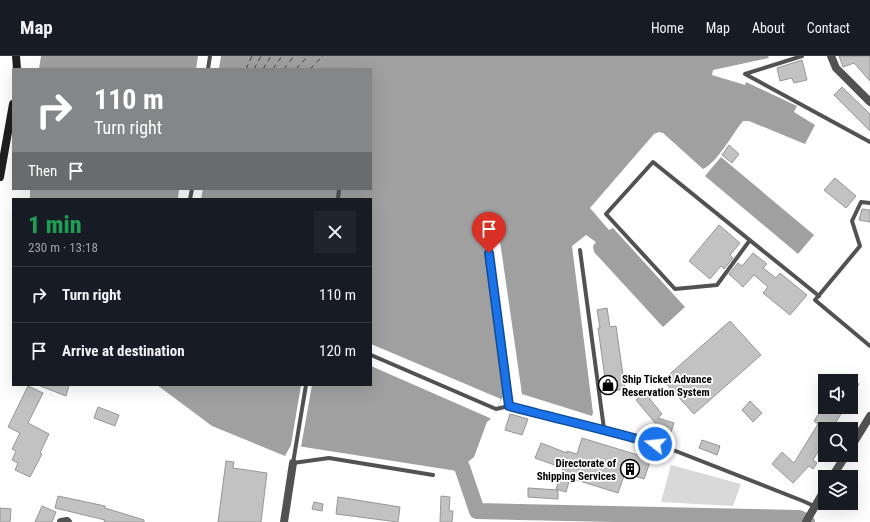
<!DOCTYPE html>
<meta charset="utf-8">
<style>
:root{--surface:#171b24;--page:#20242c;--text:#f1f3f6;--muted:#9ea1a6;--line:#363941}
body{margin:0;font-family:"Roboto Condensed",sans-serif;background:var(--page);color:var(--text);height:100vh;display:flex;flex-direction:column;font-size:15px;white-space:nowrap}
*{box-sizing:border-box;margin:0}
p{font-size:13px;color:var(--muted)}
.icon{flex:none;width:22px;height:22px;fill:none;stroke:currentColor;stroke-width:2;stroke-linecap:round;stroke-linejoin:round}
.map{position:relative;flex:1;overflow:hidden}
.details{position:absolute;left:12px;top:142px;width:360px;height:188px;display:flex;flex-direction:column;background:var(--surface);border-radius:0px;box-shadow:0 4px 16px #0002}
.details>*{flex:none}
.top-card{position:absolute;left:12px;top:12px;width:360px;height:122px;border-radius:0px;box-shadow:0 4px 16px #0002;background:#858687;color:#fff;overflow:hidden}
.controls{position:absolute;left:818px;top:318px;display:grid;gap:8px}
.controls a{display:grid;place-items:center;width:40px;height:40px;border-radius:0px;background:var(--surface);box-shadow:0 4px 16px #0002;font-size:20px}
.pin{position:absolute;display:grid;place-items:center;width:34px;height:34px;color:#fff;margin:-41px -17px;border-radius:50% 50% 50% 0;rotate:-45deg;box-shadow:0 0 4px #0007}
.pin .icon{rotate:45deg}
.me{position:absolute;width:44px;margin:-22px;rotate:286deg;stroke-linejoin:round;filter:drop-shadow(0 0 3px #0008)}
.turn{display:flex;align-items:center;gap:14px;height:84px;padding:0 16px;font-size:18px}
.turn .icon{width:52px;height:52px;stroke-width:2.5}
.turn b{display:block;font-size:28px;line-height:34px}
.then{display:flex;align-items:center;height:38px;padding:0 16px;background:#0003;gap:8px;font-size:15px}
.round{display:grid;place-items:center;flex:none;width:42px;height:42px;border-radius:0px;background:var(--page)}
.head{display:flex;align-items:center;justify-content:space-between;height:68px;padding:0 16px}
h1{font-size:24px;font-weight:800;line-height:30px;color:#1e9e55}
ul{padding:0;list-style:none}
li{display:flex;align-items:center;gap:12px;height:56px;padding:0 16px;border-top:1px solid var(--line)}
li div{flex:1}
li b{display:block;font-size:15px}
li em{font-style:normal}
header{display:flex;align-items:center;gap:24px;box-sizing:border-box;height:56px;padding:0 20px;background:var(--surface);border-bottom:1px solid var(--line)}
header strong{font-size:19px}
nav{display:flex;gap:22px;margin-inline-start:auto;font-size:14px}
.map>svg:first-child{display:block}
</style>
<header>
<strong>Map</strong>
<nav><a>Home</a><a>Map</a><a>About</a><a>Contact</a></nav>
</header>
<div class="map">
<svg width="870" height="466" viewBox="0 0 870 466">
<rect width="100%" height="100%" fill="#fff"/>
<path fill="#d9d9d9" d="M671 409 741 428 733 450 661 446Z"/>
<path fill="#a0a0a0" d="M41 0H768L769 2 713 14 712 19 745 29 746 26 797 50 794 56 815 69 805 88 749 65H743C733 77 717 107 703 113L663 77 659 76 654 78 590 152 609 174 613 172 685 251 663 271 594 196 593 190 596 186 586 179 572 190 593 357 592 360 522 338H505C498 347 496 360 487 366L474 401 457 415 291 389 285 400 212 370 157 329H371V143H30V133H371V13H39Z
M721 101 814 179 798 198 705 120Z"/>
<path fill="#fff" d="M198 0H221L219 13H196Z
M179 133H203L201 143H178Z
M495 183 500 187 501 192 522 338H505L485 194V188L488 184Z
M371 288 501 343 492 363 371 310Z
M301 329H312L301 391 291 389Z"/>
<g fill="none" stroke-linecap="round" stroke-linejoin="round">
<path stroke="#a0a0a0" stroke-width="16" d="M462 411 477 455 799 462 807 466"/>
<path stroke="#414141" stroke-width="1" stroke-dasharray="5 4" stroke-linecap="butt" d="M246 13 252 0
M254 13 261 0
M263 13 271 0
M273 13 282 0
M284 13 294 0
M296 13 308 0
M310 13 323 0"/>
</g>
<path fill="#c2c2c2" stroke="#969696" d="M839 0H870V25L854 7 843 11Z
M802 4 807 24 794 27 792 22 780 25 777 12Z
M842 31 870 58V75L834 39Z
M729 89 739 98 732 107 722 99Z
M835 122 856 140 846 152 824 134Z
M862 153 870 154V166L859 164Z
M719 169 740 187 730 199 733 202 724 213 721 210 710 223 689 205Z
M753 197 767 208 763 212 776 222 780 217 807 239 790 259 763 237 768 231 754 219 743 231 729 218 738 207 742 210Z
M607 252 610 271 616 270 625 333 607 336 598 272H600L597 254Z
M730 265 761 299 694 358 663 324Z
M851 323 859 328 851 341Z
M38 329H69L66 340Z
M28 330 43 337 28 367 49 378 40 397 42 398 30 421 15 414 18 407 12 404 16 395 12 393 20 377 8 371Z
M645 337 662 358 658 362 674 367 670 379 654 374 656 368 636 344Z
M750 345 762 357 753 366 742 354Z
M98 351 119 359 115 370 94 362Z
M823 351H845L832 373H825V384L813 404 817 407 813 413 809 410 793 427 772 408 782 396 794 407 818 368 814 365Z
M510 358 528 363 522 379 505 374Z
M582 382 651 403 644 423 625 417 618 437 570 422 566 436 556 433 563 412 535 402 541 387 567 397V395L577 398Z
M702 384 720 390 717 399 699 392Z
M226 405 234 406 233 412 267 417 261 466H218Z
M528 432 558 434V443L528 441Z
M58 440 105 450V452L144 464V466H104L105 464 55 452Z
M441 440 450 441 449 455H453L452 466H440Z
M338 441 400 451 398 466 336 458Z
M314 446 323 448 322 455 312 453Z
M42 450 56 456 52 466H35Z
M0 452 11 453 10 466H0Z"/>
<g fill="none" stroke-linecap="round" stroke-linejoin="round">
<path stroke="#525252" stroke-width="4" d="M802 0 745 18 870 86
M208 13 210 0
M190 143 192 133
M338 143 339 133
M870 147 861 146 852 165 860 190 815 244 870 290
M750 184 717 229 675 233 606 158 653 106 819 240
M580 194 604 373
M489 197 509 350
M371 299 496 353 509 350 573 367 604 373 668 392 803 445 814 450
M306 329 293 407 329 402 433 419"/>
<path stroke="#525252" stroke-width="8" d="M831 0 836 12 870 46
M61 466 67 465 68 466
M284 466 293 407"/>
<path stroke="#525252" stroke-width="8" d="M851 391 870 360
M832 421 846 399
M806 466 825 433"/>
<path stroke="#1f1f1f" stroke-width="8" d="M16 0 17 13
M0 121 13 48"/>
</g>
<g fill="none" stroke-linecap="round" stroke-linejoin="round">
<g stroke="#114b97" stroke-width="10">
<path id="route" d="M489 197 509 350C558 363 607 374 655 388"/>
</g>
<use href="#route" stroke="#1a73e8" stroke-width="7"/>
</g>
<defs>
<g id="shop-ring" transform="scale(1)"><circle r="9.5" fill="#fff" stroke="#000" stroke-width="1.5"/><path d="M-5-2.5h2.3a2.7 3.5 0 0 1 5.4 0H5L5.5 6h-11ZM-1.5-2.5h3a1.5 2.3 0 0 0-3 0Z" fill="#000"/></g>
<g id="building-ring" transform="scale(1)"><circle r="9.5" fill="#fff" stroke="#000" stroke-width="1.5"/><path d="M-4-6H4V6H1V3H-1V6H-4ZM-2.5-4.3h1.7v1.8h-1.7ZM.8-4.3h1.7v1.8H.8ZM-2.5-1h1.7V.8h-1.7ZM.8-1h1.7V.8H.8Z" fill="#000"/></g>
</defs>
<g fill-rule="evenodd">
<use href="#shop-ring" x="608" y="329"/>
<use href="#building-ring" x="630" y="413"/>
</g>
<g text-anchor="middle" stroke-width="3.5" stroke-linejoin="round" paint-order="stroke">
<g font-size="11" font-weight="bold" fill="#000" stroke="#fff" text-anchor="start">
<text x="622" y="327">Ship Ticket Advance<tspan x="622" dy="13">Reservation System</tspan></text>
<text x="616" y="411" text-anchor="end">Directorate of<tspan x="616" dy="13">Shipping Services</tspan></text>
</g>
</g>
</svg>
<div class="controls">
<a><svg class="icon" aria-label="sound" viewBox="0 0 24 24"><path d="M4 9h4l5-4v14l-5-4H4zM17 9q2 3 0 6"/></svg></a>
<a><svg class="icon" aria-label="search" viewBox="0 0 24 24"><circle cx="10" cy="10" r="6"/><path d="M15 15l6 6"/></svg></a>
<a><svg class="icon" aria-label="layers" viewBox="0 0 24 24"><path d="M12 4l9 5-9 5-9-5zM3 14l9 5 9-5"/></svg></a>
</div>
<div class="pin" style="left:489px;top:197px;background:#d93025"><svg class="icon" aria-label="arrive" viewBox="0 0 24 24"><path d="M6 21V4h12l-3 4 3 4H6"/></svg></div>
<svg class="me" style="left:655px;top:388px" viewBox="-20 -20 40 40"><circle r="17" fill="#1a73e8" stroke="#fff" stroke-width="3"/><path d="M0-11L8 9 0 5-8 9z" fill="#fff"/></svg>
<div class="top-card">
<div class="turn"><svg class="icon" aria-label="right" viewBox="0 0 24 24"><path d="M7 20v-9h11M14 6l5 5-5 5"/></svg><div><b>110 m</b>Turn right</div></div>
<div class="then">Then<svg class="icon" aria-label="arrive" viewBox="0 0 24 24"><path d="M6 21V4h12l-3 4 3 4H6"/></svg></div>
</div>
<section class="details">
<div class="head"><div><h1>1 min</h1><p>230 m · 13:18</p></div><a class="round"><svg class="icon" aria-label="close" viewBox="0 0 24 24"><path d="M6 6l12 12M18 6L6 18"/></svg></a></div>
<ul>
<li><svg class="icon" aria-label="right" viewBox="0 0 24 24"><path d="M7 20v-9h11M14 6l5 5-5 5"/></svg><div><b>Turn right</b></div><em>110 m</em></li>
<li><svg class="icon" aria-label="arrive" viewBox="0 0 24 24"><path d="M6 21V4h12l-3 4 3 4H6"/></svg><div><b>Arrive at destination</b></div><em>120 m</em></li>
</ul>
</section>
</div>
